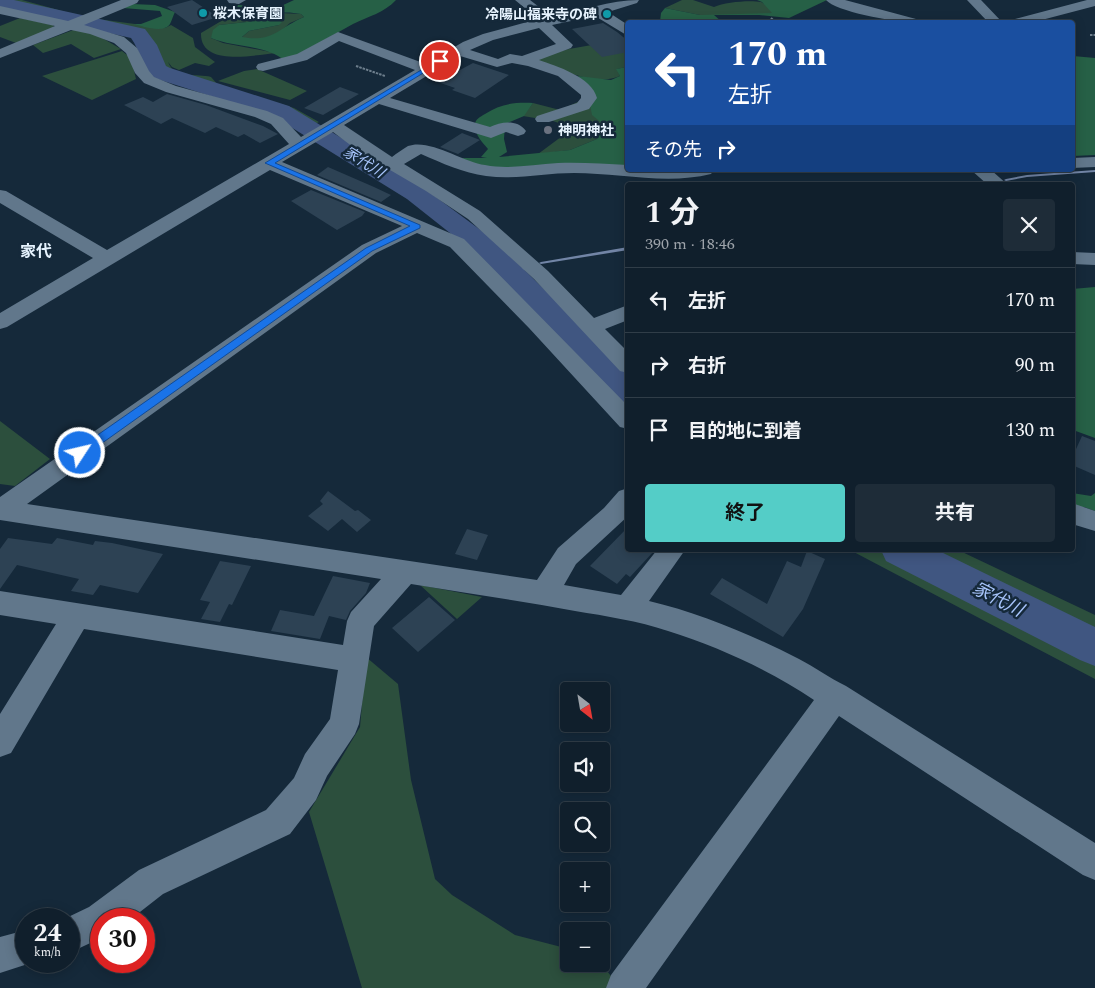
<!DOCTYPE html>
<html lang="ja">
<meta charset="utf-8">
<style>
:root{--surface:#101f2c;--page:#1e2c38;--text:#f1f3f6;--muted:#9ca2a9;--line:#303d48;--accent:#54cdc7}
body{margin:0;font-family:Spectral,"Noto Sans JP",serif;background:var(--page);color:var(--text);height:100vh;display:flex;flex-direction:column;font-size:19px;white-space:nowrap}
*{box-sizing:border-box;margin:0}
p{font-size:16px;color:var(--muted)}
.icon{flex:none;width:28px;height:28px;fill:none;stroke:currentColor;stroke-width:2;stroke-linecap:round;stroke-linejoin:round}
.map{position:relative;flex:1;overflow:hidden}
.panel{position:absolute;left:625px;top:182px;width:450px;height:370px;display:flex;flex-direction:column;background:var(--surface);border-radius:5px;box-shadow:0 2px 12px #0003,0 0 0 1px var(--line)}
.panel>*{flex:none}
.banner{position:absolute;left:625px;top:20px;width:450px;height:152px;border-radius:5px;box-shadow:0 2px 12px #0003,0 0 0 1px var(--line);background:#1a4fa0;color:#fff;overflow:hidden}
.needle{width:32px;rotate:149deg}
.tools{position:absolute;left:560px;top:682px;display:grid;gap:10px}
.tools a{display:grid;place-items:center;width:50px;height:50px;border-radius:5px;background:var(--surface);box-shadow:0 2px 12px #0003,0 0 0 1px var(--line);font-size:25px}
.speed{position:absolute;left:15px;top:908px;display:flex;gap:10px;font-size:25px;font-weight:700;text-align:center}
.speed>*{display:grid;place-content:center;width:65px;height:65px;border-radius:50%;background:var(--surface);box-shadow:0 2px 12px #0003,0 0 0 1px var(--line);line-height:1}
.speed small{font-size:12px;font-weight:400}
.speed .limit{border:8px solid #d22;background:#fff;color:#111}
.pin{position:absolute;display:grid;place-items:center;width:42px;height:42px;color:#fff;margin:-21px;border:2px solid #fff;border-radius:50%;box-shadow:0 1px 5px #0007}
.me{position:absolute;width:55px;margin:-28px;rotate:55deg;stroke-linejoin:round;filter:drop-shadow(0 0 4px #0008)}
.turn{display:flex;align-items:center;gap:18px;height:105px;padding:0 20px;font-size:22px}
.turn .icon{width:65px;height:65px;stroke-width:2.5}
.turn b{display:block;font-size:35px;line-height:42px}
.then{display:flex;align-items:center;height:48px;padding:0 20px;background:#0003;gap:10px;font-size:19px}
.round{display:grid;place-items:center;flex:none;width:52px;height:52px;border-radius:5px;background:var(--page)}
.summary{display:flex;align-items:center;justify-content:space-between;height:85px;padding:0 20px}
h1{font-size:30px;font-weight:700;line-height:38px}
.primary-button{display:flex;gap:10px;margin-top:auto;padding:10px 20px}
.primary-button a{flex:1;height:58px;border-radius:5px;background:var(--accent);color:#111;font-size:20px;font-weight:700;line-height:58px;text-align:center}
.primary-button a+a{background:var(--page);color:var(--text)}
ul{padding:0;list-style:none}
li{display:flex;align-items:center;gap:15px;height:65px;padding:0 20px;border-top:1px solid var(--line)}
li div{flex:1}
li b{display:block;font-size:19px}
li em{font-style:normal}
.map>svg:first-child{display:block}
</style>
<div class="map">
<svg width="1095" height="988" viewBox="0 0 1095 988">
<rect width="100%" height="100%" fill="#15293a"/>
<path fill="#2c4f3d" d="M0 0H22L84 17 67 23 0 7Z
M682 0H693L714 7C725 2 750 0 761 2 766 4 770 9 773 13L759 15H700L665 8Z
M280 13 301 14 304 17 290 23 281 31 263 40 241 38 249 31 279 25 275 19 219 25 211 38 223 43 276 53C254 55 200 67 201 33L233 14C249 19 263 16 280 13Z
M20 18 53 25 54 28 16 43 0 37V26Z
M90 18 165 28 171 25 193 38 195 47 215 62 209 66 195 63 179 70 172 67 168 62C175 80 197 73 211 77L218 85 294 108 319 122 313 125 292 116 280 120 231 100 158 78 144 59 137 35 119 29 80 24Z
M76 29 97 35 121 49 94 58 71 44 43 53 33 45Z
M627 37V67L617 69 620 76C595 87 556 68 532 59L569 49 620 40Z
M122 51 131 58 136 79 92 100 42 76Z
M257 69 307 91 290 100 218 81 244 71Z
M589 99 604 124 597 139 570 150 538 154 573 128 553 121 523 116 533 103 560 110 582 100Z
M0 421 50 459 15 486 0 484Z
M850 550H958L1095 615V679Z
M420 585 482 597 457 619Z
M366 657 398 684 411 780 435 879 452 895 515 935 569 949V964L601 963 620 988H362L309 812 360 727Z"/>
<path fill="#266046" d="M294 0H396C384 13 369 16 353 24 330 37 308 49 285 61 265 44 234 48 211 38L213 30 219 25 275 19 282 22 279 25 249 31 242 37C273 43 278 28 304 17L301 14C294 13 287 12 280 13 261 14 252 20 233 14L238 5 279 7Z
M757 0H827L789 18 759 15H714L722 22H660L661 13 665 8 700 15 772 13 762 2Z
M132 4 155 5 175 12C173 16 172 20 170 24 164 34 142 26 133 24H141L162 16 160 11 123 8Z
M1073 56 1095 58V155L1073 156Z
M627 67 628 170 487 171 461 158H487L481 157 488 149C482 142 475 135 475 125 475 119 480 117 485 114 500 104 515 102 533 103L524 116 505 124 504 139 507 152 499 157 570 150 597 139 603 124 592 115 589 99 578 76 611 80 620 76 616 69Z
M1095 287V438L1073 430 1072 289Z
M1072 493 1091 496 1095 493V511L1084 507H1073Z"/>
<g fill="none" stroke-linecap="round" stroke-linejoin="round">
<path fill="#7285a6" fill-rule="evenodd" d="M1095 170V172L1027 177 1006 181 1004 180 1006 179 1027 175Z
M984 183 986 184V185H977Z
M628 247V250L541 264 539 263 541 262Z
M523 267 525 269V270L513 275 511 273Z"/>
<path fill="#405681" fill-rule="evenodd" d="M0 0H14L145 29 157 45 166 66 170 68 289 106 425 189 494 240 628 372V403L616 400 474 252 407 199 273 116 154 78C142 68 140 50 131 38L2 9 0 8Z
M881 550H937L1095 627V666L1080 660 886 561Z"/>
</g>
<path fill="#2d4254" d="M192 0 218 17 192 25 167 7Z
M603 23 617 32 628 41V52L602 57 572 29Z
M473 63 509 75 475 98 452 90 455 88 426 78 447 66 460 70Z
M340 87 359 94 323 115 304 108Z
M167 94 206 105 263 126 278 134 260 143 244 134 238 137 216 127 205 133 172 118 161 124 124 105 143 97 153 102Z
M462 133 480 140 458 154 440 147Z
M328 167 374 187 391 195 381 202 317 175Z
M311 190 365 212 362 216 337 230 291 201Z
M1082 436 1095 441V475L1072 465V458Z
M328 491 355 511 358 510 371 520 357 532 342 519 328 531 308 516 323 504 320 501Z
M628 527V550H655L630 577 626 574 617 584 590 566Z
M467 529 488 535 477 560 455 554Z
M8 538 52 544 57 538 93 545 95 541 112 543 163 554 138 593 100 585 93 595 71 591 79 579 17 565 0 589V549Z
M807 551 825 559 803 609 783 637 710 594 722 578 767 604 787 561 801 567Z
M220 561 251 566 232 605 229 604 220 622 201 619 210 602 200 600Z
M333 576 370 583 366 593 350 611 346 620 329 616 320 639 271 631 280 610 314 616Z
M429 597 455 620 418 652 392 628Z"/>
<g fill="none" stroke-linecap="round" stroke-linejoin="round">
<path stroke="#6d7e8c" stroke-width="2" stroke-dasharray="2.5 1" stroke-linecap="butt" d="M771 18 775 22
M1090 35H1095
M356 66 385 76"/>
<path fill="#61778b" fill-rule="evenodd" d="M121 0H139L137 3 84 25 124 37 137 48 149 71 154 77 176 86 267 111 283 118 301 137 415 70 339 41 307 60 263 71 258 70 256 67 258 64 297 54 338 32 426 64 463 42 483 34 538 19 515 0H530L552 17C581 11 610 0 639 0L637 3 608 12 628 25V36L595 16 552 25 573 45 571 48 539 60C556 66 592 77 597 98L589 109 549 122H537L535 119 537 116 577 103 581 98V95L558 76 528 66 512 63 497 67 460 56 390 98 490 127C501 122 517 119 526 131L524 134 518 136 506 132 491 138 379 104 344 125 392 157C397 153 403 149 408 146 429 138 463 162 485 165 510 170 534 164 558 163 581 162 605 164 628 165V170H714L711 174C667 185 619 173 574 173 545 173 516 180 486 176 463 173 442 163 421 154L404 164 480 211 548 271 594 318 628 305V320L605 329 628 352V373L620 371 534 279 468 219 426 191 361 153 333 132 282 162 464 239 628 406V429L620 427 529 328 450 247 417 233 376 253 27 504 537 580 558 548 604 508 619 491 628 488V516L576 564 564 585 621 595 657 550H685L649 601C700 613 752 635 799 659 815 667 829 678 846 686L1095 843V880L1083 875 839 716 646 988H606L611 975 814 700C769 670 719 647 668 631 638 621 606 616 575 611 521 601 466 593 411 584L374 626 359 724 355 734 327 776 316 800 290 834 163 894 131 919H101V938L69 953V919H64L89 907 139 870 266 810 294 778 305 754 330 719 338 670 84 629 11 753 0 757V714L56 624 0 615V591L343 645 347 621 351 612 381 579 0 520V497L362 245 402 226 270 170 7 327 0 329V313L93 258 0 203V190L6 191 107 250 289 144 271 124 255 117 166 92 144 83 135 73 126 53 114 43 90 34 71 30 0 58V49L55 26 0 14V6L68 21ZM539 28 556 44 522 56 510 54 498 59 470 50 493 40Z
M227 0H246L239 4 229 3Z
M826 0H845L916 19 918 22C902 24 836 12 826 0Z
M967 0H981L1002 22H988Z
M1087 0H1095V6L1034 22H1013L1015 19Z
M1095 157V167L1072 168V158Z
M971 170H991L1008 185H988Z
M1072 252 1095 253V265L1072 264Z
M1072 503 1095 511V531L1072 524Z
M26 930V961H37L0 973V937Z"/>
</g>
<path fill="#1a73e8" stroke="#114b97" d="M438 60 443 61 275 163 420 225V228L372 251 84 456H76L75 453 76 450 366 248 410 226 265 163Z"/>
<g fill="#0f9aa8" stroke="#15293a" stroke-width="2">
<circle cx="203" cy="13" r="5"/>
<circle cx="607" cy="14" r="5"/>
</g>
<circle fill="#6b7280" stroke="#15293a" stroke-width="2" cx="548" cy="130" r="5"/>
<g text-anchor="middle" stroke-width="5" stroke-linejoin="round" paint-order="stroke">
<g font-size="14" font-weight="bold" fill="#e6f3fe" stroke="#15293a" text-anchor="start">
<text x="213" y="18">桜木保育園</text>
<text x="597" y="19" text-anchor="end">冷陽山福来寺の碑</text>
<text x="558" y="135">神明神社</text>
</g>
<g font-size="15" font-style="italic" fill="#a7c4fb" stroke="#15293a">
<text transform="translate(364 162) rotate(32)" y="5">家代川</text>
</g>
<g font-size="16" font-weight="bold" fill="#e6f3fe" stroke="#15293a">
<text x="36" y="257">家代</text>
</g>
<g font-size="18" font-style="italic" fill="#a7c4fb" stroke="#15293a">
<text transform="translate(998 599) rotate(27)" y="6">家代川</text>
</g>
</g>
</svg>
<div class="tools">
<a><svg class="needle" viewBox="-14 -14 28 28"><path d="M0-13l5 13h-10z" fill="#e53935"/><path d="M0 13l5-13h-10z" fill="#9ca2a9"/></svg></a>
<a><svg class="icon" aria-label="sound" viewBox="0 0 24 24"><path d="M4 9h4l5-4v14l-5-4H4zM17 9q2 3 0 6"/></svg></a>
<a><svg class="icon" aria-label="search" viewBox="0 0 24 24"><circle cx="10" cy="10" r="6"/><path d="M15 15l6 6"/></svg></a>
<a>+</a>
<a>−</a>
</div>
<div class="speed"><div>24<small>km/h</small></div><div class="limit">30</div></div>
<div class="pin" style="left:440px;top:61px;background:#d93025"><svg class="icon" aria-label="arrive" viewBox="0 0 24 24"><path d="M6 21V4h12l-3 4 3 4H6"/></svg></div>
<svg class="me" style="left:80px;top:453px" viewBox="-20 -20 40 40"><circle r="17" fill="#1a73e8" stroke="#fff" stroke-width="3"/><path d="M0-11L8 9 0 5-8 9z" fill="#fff"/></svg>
<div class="banner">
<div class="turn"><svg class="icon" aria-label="left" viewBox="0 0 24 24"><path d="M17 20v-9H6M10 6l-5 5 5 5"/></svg><div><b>170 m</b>左折</div></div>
<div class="then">その先<svg class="icon" aria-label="right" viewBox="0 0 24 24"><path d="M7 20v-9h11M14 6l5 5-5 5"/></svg></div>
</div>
<section class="panel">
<div class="summary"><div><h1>1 分</h1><p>390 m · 18:46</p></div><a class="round"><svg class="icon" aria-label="close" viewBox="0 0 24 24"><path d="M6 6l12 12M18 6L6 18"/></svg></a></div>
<ul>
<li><svg class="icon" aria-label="left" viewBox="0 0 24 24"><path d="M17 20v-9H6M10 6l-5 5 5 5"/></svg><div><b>左折</b></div><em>170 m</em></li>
<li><svg class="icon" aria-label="right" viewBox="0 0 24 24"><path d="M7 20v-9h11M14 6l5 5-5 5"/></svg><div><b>右折</b></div><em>90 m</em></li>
<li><svg class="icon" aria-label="arrive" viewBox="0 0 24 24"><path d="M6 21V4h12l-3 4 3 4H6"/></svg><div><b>目的地に到着</b></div><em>130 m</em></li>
</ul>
<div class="primary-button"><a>終了</a><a>共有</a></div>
</section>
</div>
